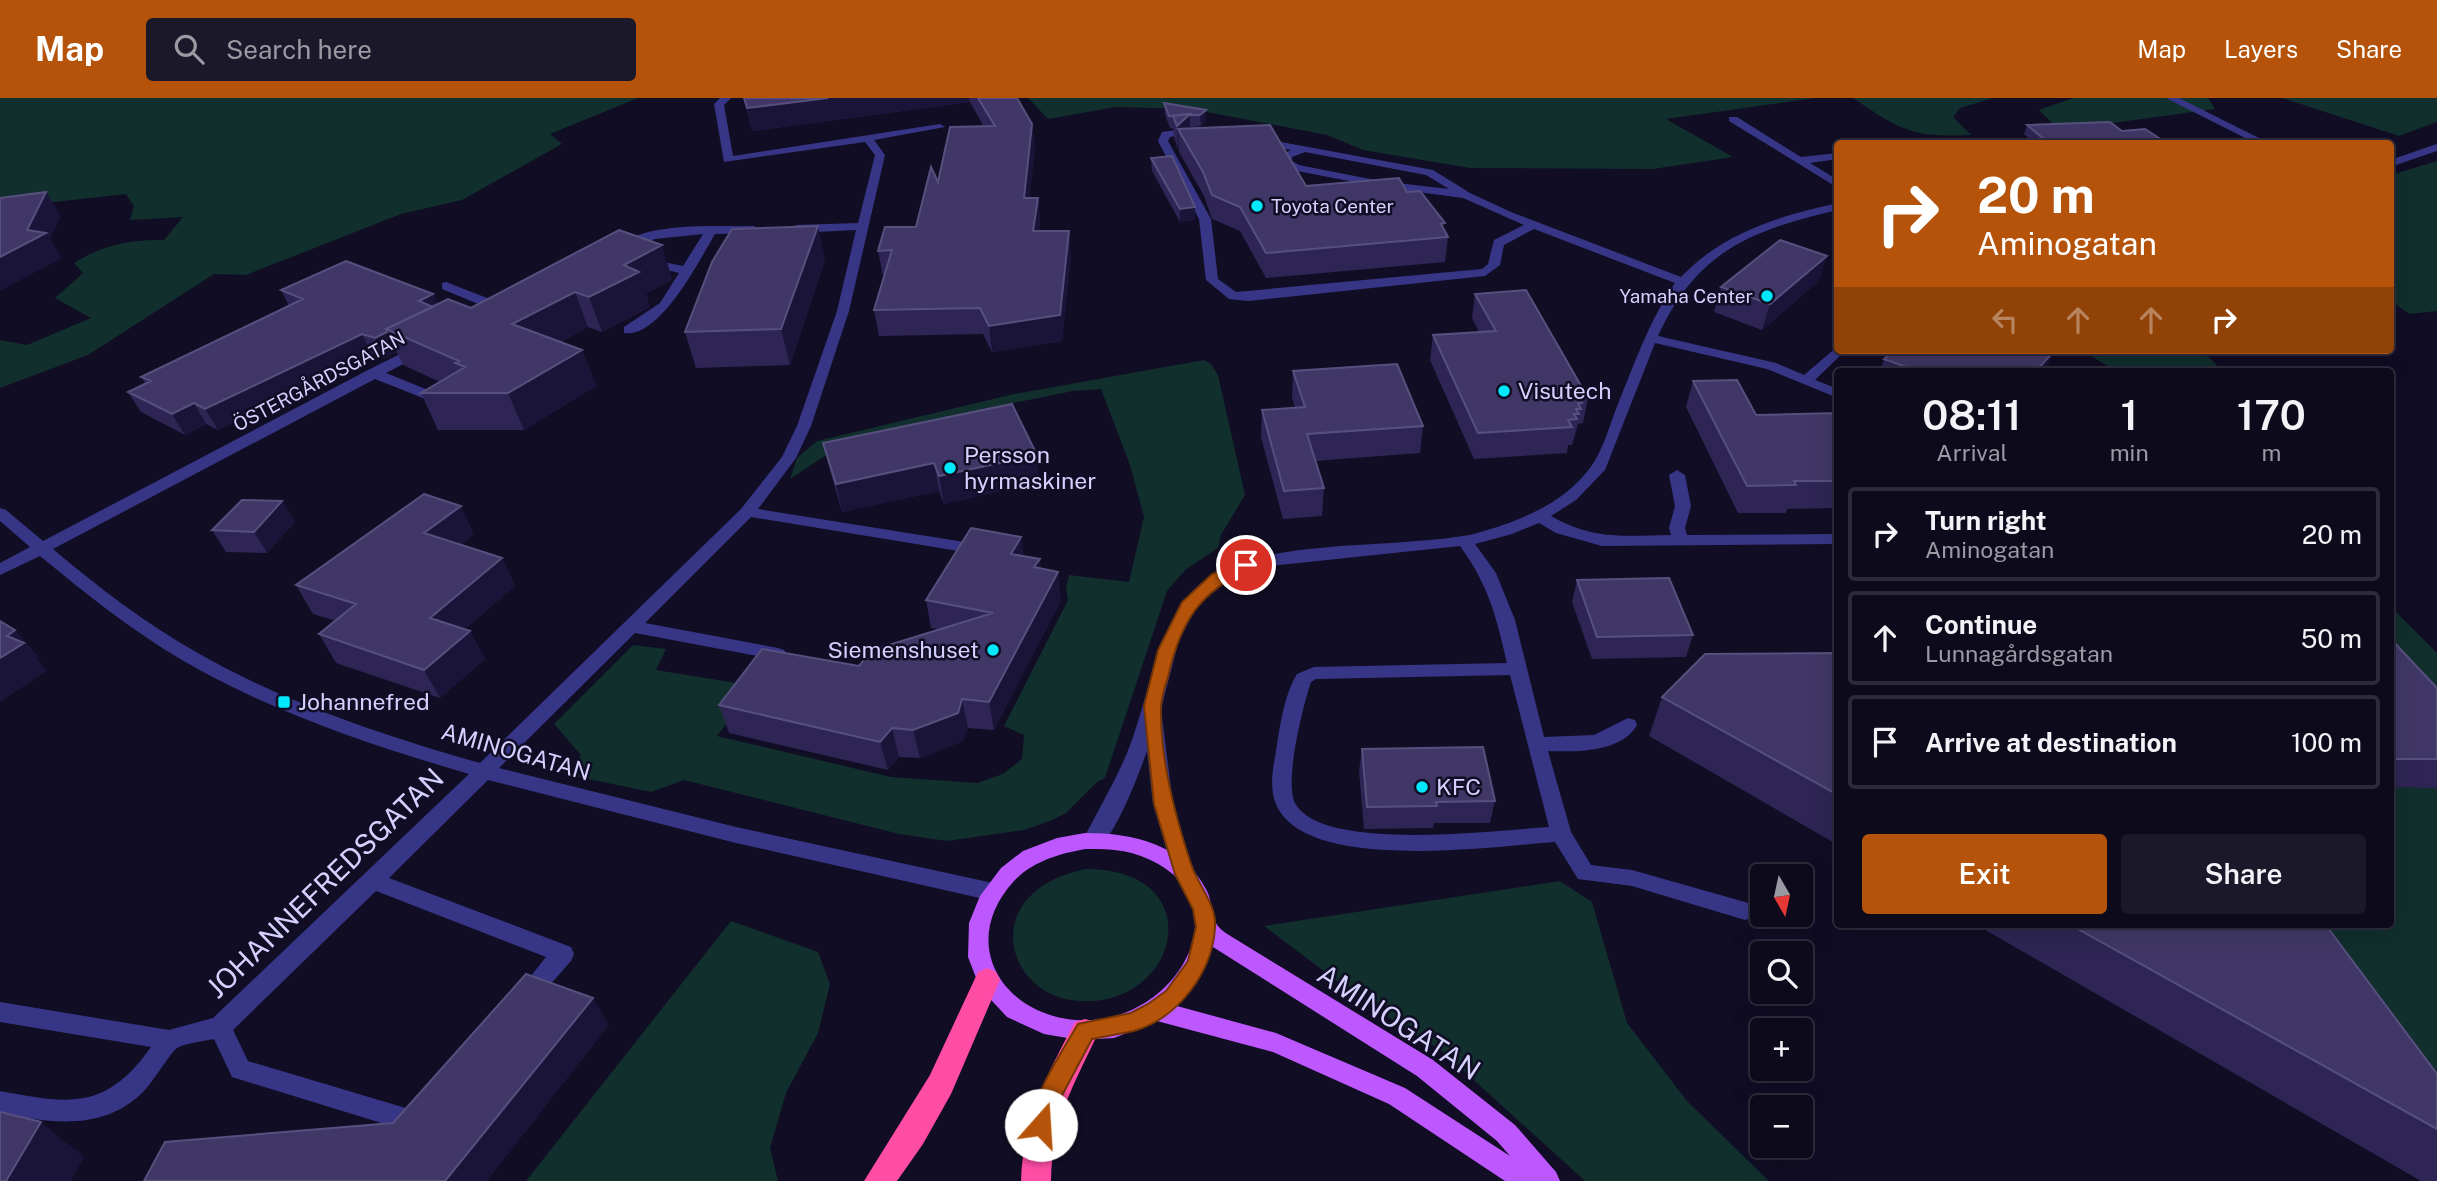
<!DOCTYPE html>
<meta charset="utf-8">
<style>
:root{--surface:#0d0a1c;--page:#1b1829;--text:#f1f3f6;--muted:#9a9aa3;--line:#2d2b3b;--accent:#b45309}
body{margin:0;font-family:"Public Sans",sans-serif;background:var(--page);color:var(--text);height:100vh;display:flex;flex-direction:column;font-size:26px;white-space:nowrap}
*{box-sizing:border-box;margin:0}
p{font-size:23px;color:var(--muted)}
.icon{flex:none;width:38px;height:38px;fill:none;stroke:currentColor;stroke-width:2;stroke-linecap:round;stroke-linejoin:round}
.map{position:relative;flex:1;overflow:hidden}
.details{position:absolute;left:1834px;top:270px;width:560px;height:560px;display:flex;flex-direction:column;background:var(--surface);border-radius:7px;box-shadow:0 7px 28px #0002,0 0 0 2px var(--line)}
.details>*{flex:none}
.hud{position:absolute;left:1834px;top:42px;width:560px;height:214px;border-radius:7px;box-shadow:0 7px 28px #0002,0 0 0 2px var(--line);background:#b45309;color:#fff;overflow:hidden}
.needle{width:46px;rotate:171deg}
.controls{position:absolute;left:1750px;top:766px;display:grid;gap:14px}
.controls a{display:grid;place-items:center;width:63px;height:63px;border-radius:7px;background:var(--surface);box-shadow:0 7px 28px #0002,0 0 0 2px var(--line);font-size:35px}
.pin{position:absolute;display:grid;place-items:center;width:60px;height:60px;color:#fff;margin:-30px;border:4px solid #fff;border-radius:50%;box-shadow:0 2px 7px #0007}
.me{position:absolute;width:77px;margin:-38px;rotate:19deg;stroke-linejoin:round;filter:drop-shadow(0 0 5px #0008)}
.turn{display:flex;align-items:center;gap:24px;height:147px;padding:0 28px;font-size:32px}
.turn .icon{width:91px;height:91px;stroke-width:2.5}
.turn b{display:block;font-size:49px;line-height:60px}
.lanes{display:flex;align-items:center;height:66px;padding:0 28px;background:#0003;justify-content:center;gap:35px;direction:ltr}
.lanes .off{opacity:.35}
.eta{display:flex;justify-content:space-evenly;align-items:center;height:119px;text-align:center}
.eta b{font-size:42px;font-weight:600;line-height:49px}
.cta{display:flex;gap:14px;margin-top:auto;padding:14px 28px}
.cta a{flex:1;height:80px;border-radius:7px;background:var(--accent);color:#fff;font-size:28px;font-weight:600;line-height:80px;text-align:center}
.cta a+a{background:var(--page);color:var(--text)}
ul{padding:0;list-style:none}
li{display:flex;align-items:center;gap:21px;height:94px;margin:0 14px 10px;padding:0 14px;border:4px solid var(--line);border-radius:7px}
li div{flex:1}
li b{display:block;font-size:26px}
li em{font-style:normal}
header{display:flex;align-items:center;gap:42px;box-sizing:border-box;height:98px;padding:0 35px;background:var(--accent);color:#fff}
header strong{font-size:33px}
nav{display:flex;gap:38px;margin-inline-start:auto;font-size:24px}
.search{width:490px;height:63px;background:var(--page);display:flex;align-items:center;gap:18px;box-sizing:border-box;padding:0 24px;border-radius:7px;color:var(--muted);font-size:26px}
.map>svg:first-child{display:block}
</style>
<header>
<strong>Map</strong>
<div class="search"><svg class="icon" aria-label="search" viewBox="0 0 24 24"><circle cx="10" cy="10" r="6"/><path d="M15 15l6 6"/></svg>Search here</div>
<nav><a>Map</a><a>Layers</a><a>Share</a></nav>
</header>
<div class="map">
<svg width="2437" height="1083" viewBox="0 0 2437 1083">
<rect width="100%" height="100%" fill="#110d25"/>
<path fill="#102f2d" d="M0 0H638L550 36 562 46 462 102 401 116 246 177 214 176 88 257 0 290V242L27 247 91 220 55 200 83 175 74 165C102 147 131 141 164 142L183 119 130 122 134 108 126 96 0 110Z
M1028 0H1815L1666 21 1733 59 1653 71 1470 70 1363 52 1327 37 1191 11 1116 9 1048 21Z
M1853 0H1993L1960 10 1953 19 1971 37C1912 40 1900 32 1853 0Z
M2073 0H2208L2215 11 2091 28 2052 25 2039 12Z
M2282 0H2437V24L2399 38Z
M2437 63V213L2409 216 2391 203V77Z
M2081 252H2201L2223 273H2116Z
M1204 262 1211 266 1218 277 1245 397 1221 437 1218 450 1185 472 1167 493 1105 680 1097 684 1066 715 1050 723 1024 732 947 743 899 736 684 682 651 694 569 677 581 657 554 626 633 547 666 551 656 572 743 586 745 601 717 638 891 679 977 685 1003 676 1022 661 1024 637 1004 628 1068 502 1066 490 1069 477 1129 484 1144 419 1130 367 1101 291 1073 293 984 311 882 338 828 356 790 381 797 360 817 343 1014 296Z
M2391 509 2437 555V1029L2312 826H2390Z
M1086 771C1216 771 1178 918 1071 902 1016 894 991 828 1037 792 1052 780 1068 775 1086 771Z
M1560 783 1592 804 1627 925 1687 1003 1769 1083H1585L1443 954 1369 907 1264 828Z
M731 823 818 854 830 886 818 935 786 995 770 1050 778 1083H526Z"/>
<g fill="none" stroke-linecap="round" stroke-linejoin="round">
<path fill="#373686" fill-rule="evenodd" d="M720 0H731L724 7 733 58 940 26 945 29 874 42 885 57 849 213 811 328 796 360 758 411 983 447 991 452 983 457 751 419 645 525 778 550 784 552 787 556 784 560 778 562 635 535 499 670 736 729 993 785 1000 788 1004 794 1000 800 993 803 736 745 488 682 389 780 571 849 574 856 571 863 533 906 525 909 517 906 514 899 546 859 376 793 233 932 248 963 409 1011 418 1008 427 1011 430 1019 423 1032 414 1035 232 979 214 941C204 943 186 945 177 950 170 955 153 984 144 993 104 1034 50 1025 0 1015V993C69 1006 106 1013 151 949L0 924V904L169 932 213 920 469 676C370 647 271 614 182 562 131 532 85 495 40 458L0 477V465L30 449 0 423V410L6 412 43 443 368 272 416 248H426V254L386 275 448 300V306H438L375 281 53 451C98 489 145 525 196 554 285 605 382 637 480 665L741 411 782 359 797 328 837 213 856 132 796 135 790 131 796 127 858 125 875 57 865 44 724 64 714 6Z
M2166 0H2179L2271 46H2257Z
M1729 19H1737L1801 59 1838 55V61L1810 65 1838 82V90L1729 23Z
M1197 29 1201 30V34L1170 39 1168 43 1211 121 1218 181 1236 194 1482 171 1488 166 1494 142 1524 127 1463 100 1380 89 1292 72 1283 67 1281 57 1291 52 1255 45V41L1259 40 1433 72 1470 95 1511 114 1681 179C1724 134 1779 118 1838 105V112C1751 132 1697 153 1658 238L1776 265 1804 277 1838 248V252H1846L1815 282 1838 291V300L1767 271 1655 245 1605 372 1576 402 1551 418C1593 442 1624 438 1671 437L1669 430 1675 408 1669 377 1677 372 1685 377 1691 408 1685 430 1687 437 1838 436V446L1602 448 1556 435 1539 425 1512 436 1475 446 1496 475 1515 522 1544 639 1594 637 1628 620 1635 622 1637 627C1621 655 1575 654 1548 653L1571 734 1591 767 1632 772 1745 804 1753 807 1756 813 1753 819 1745 822 1632 788 1578 781 1555 744C1494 748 1305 776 1276 706 1269 690 1273 670 1276 653 1280 628 1284 597 1297 576L1314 569 1507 565C1496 518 1489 488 1460 448L1261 469 1224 483 1200 503 1179 542 1161 611 1173 706 1194 776 1191 782 1184 784 1177 782 1174 776 1153 706 1147 653C1139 676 1118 731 1101 747 1096 751 1091 749 1086 748L1083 742C1100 708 1119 678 1132 642 1162 559 1159 478 1264 458 1332 444 1402 448 1470 437 1514 425 1562 408 1590 370 1602 354 1609 330 1616 311 1634 267 1648 225 1675 185L1534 131 1504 147 1500 167 1485 178 1248 203 1229 201 1206 182 1199 121 1158 43 1162 34ZM1305 54 1426 77 1449 91 1380 83 1299 67 1292 63V59ZM1510 577 1549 729C1499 732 1321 755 1295 705 1284 684 1303 607 1311 584L1316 581Z
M2437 46V53L2390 69V62Z
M754 128 760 132 758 135 715 136C700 161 660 241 624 235V229L660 205 679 175 640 165V159L683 168 703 136 655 141 621 154 615 150C645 123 715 129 754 128Z
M446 184 505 207 506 210 500 214 495 213 442 191V185Z"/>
<path fill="#bd58ff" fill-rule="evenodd" d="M1085 735C1134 735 1183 746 1207 793 1212 803 1211 815 1216 825 1219 832 1231 838 1237 842L1433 962 1515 1027 1556 1074 1560 1083H1505L1389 1006 1273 954 1157 923 1114 940 1079 942 1044 936 1007 919 980 890 968 859 969 825 980 798 1001 770 1023 753 1057 740ZM1085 751C1103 751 1121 751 1138 757 1250 795 1180 929 1076 922 1001 916 958 844 1014 783 1033 763 1059 756 1085 751ZM1213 849 1417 978 1497 1043 1510 1058 1405 990 1276 935 1177 908 1200 879Z"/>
<path fill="#ff4ca5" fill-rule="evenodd" d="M987 870 996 874 1000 882 951 996 923 1046 897 1083H864L930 977 978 874Z
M1085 921 1095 924 1099 933C1074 987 1052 1021 1051 1083H1021C1023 1023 1047 976 1075 924Z"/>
</g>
<path fill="#2e2554" d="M744 0H1017L1032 26 1035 49 1029 100H1038L1040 124 1039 133 1071 157 1062 243 992 254 983 236 879 238 874 212 884 177 883 178 878 153 916 129 938 84 984 29 970 4 752 33Z
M1164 5 1206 12V24L1201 28 1190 29V30L1306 88 1407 94 1445 133 1448 139 1445 164 1266 180 1240 133 1212 121 1204 98 1179 54V50L1178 51 1174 40 1173 30H1170L1165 17Z
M2027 27 2168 46H2035L2024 36Z
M1151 60 1195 122 1180 124 1152 73Z
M619 132 672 181 646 196 650 209 602 234 588 229 560 244 582 252 596 288 524 332H438L421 295 440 284 403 267 397 254 384 260 372 256 218 332 206 326 185 337 141 314 128 294 145 285 141 279 289 208 281 192 433 196 438 206 471 210Z
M825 162 790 267 696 270 685 234Z
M1819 183 1762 232 1714 214 1721 189Z
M1475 196 1588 300 1583 325 1578 326 1572 347H1568L1567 355 1474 361 1430 262 1433 237 1479 234 1472 220Z
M2054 253 2044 273H1880L1884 261Z
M1293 273 1423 328 1420 355 1315 363 1324 390 1322 418 1283 421 1261 339 1262 312 1295 310 1292 300Z
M1693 283 1756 317 1838 315V410L1787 411 1786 415H1738L1686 309Z
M823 345 1040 384 944 406 939 393 842 414 830 372Z
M282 403 295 424 267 455 226 454 212 432Z
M474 436 460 447 502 460 515 488 465 531 470 533 485 561 440 600 336 565 319 536 336 523 313 516 296 487Z
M1023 458 1041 471 1061 502 994 632 968 630 963 643 920 660 899 659 888 672 729 635 719 607 859 568 938 531 931 530 926 502Z
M1577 482 1693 537 1686 559 1592 561 1572 504Z
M2390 540 2437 590V690L2390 689Z
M1838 555V747L1649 638 1662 599Z
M1362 651 1495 703 1490 725H1434L1433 730 1364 731 1359 673Z
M1975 826H2325L2437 976V1083H2421Z"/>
<path fill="#1b1439" d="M828 0H969L970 4 752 33 747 10Z
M1206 12V24L1201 28 1200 17Z
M1190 16V38L1178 31 1179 50 1178 51 1177 28Z
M1032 26 1035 49 1027 124 1024 100Z
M46 94 61 118 50 141 62 160 0 193V159L27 132Z
M1038 100 1040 124 1035 158 1033 133Z
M1195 109V122L1180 124V111Z
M818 128 825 162 790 267 781 231Z
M1069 133 1071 157 1062 243 992 254 989 228Z
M662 147 672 181 646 196 650 209 602 234 589 199 624 167Z
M1827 158 1819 183 1762 232 1770 206Z
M575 194 588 229 526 261 512 226Z
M433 196 442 216 419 203Z
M387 234 397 254 384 260 375 240Z
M362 236 372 256 218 332 205 311Z
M582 252 596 288 524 332 508 295Z
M2054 253 2044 273H2036Z
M194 305 206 326 185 337 172 316Z
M1037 357 1040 384 944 406 939 378Z
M934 365 939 393 842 414 836 386Z
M282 403 295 424 267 455 254 434Z
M461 408 474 436 438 463 424 435Z
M1021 439 1025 467 1011 456Z
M502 460 515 488 446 548 430 520Z
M1040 461 1043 489 1034 469Z
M1058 474 1061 502 994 632 989 604Z
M15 532 39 559 37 561 47 573 0 604V560L7 538Z
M470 533 485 561 440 600 424 572Z
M962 601 968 630 963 643 920 660 913 632Z
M892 630 899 659 888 672 880 644Z
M593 900 609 927 487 1083H445Z
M41 1024 84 1059 71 1083H6Z"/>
<path fill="#403766" stroke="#57507e" stroke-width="2" d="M744 0H828L747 10Z
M978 0H1017L1032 26 1024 100H1038L1033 133H1069L1060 217 989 228 980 210 874 212 892 152 878 153 885 129H916L931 69 938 84 950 29 995 28Z
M1164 5 1206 12 1200 17H1189L1190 16 1169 18Z
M1190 16 1177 28 1173 18Z
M2110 24 2122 33 2145 31 2168 46H2050L2027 27Z
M1270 27 1306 88 1399 80 1407 94 1420 93 1445 125 1441 126 1448 139 1266 155 1240 109 1212 97 1203 74 1178 31Z
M1172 58 1195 109 1180 111 1151 60Z
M46 94 27 132 46 135 0 159V100Z
M818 128 781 231 685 234 712 164 732 131Z
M619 132 662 147 624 167 639 174 589 199 575 194 512 226 582 252 508 295H421L465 269 455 265 459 263 386 231 448 201 471 210Z
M1780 142 1827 158 1770 206 1721 189Z
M346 163 433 196 419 203 433 209 386 231 387 234 375 240 362 236 205 311 194 305 172 316 128 294 151 283 141 279 303 201 281 192Z
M1526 192 1588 300H1580L1582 305H1578L1581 311H1576L1579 316H1574L1577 321 1568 322 1572 329 1478 335 1433 237 1496 233 1475 196Z
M1894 252H2053L2054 253 2036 273H1918L1884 261Z
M1397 266 1423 328 1307 336 1324 390 1284 393 1262 312 1305 309 1293 273Z
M1737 282 1756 317 1838 315V383H1794L1796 387 1747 388 1693 283Z
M1012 306 1037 357 939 378 934 365 836 386 823 345Z
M424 396 461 408 424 435 502 460 430 520 470 533 424 572 319 536 356 506 296 487Z
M242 402 282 403 254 434 212 432Z
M971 430 1021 439 1011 456 1040 461 1034 469 1058 474 989 604 962 601 958 615 913 632 892 630 880 644 719 607 762 551 859 568 872 552 993 515 926 502Z
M1669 480 1693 537 1597 539 1577 482Z
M0 523 15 532 7 538 24 545 0 560Z
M2390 540 2437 590V661H2390Z
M1838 555V697L1662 599 1705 556Z
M1483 649 1495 703 1436 704 1437 708 1367 709 1362 651Z
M2069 826H2325L2437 976V1031Z
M526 876 593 900 445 1083H144L165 1044 393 1025Z
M0 1014 41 1024 6 1083H0Z"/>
<path fill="#b45309" stroke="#753606" stroke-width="2" d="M1246 462 1253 467 1251 471C1199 493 1180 525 1168 579 1165 588 1161 600 1161 610 1160 662 1175 718 1191 766 1198 788 1217 806 1215 830 1212 875 1178 920 1134 933 1120 936 1106 938 1092 941L1058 1005 1049 1034 1041 1037 1034 1034C1023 1010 1065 949 1078 926L1131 915 1148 906 1166 893 1188 863 1196 829 1193 811 1175 776 1154 706 1144 608 1158 552 1182 504 1212 476Z"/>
<g fill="#00e8fc" stroke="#110d25" stroke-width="2.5">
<circle cx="1257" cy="108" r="7"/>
<circle cx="1767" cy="198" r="7"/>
<circle cx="1504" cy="293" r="7"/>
<circle cx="950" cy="370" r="7"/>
<circle cx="993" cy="552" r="7"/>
<rect x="277" y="597" width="14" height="14" rx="3.5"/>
<circle cx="1422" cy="689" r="7"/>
</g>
<g text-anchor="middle" stroke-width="5" stroke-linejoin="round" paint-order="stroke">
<g font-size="19" fill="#d5d1ff" stroke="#110d25" text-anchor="start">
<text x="1271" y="115">Toyota Center</text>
<text x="1753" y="205" text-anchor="end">Yamaha Center</text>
</g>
<g font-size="19" fill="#d5d1ff" stroke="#110d25">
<text transform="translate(319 283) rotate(-28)" y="7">ÖSTERGÅRDSGATAN</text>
</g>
<g font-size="23" fill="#d5d1ff" stroke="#110d25" text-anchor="start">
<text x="1518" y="301">Visutech</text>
<text x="964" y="365">Persson<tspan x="964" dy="26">hyrmaskiner</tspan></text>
<text x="979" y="560" text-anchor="end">Siemenshuset</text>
<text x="298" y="612">Johannefred</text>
<text x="1436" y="697">KFC</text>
</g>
<g font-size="23" fill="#d5d1ff" stroke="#110d25">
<text transform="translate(516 654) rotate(16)" y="8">AMINOGATAN</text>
</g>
<g font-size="28" fill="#d5d1ff" stroke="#110d25">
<text transform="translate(325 785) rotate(-44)" y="10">JOHANNEFREDSGATAN</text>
<text transform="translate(1399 924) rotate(33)" y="10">AMINOGATAN</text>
</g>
</g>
</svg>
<div class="controls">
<a><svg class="needle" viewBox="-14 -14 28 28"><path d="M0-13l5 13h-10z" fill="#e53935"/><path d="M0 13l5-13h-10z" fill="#9a9aa3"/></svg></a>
<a><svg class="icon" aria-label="search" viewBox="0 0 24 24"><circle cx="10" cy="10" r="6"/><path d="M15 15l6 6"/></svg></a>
<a>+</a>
<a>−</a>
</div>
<div class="pin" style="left:1246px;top:467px;background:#d93025"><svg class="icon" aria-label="arrive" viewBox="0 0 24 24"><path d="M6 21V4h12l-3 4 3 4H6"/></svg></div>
<svg class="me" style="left:1041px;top:1027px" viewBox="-20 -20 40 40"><circle r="19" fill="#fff"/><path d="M0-13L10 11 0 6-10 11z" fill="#b45309"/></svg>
<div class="hud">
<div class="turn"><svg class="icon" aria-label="right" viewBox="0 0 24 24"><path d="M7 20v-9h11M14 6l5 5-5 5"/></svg><div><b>20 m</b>Aminogatan</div></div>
<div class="lanes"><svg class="icon off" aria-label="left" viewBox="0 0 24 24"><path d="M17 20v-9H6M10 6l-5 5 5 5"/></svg><svg class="icon off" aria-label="ahead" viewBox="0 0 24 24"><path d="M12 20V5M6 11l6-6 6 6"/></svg><svg class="icon off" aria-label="ahead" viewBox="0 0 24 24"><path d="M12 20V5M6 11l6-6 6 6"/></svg><svg class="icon" aria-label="right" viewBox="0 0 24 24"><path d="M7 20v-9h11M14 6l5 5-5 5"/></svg></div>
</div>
<section class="details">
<div class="eta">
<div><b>08:11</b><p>Arrival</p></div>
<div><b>1</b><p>min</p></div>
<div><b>170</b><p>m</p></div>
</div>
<ul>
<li><svg class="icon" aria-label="right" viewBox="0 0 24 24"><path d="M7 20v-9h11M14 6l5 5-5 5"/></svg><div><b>Turn right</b><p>Aminogatan</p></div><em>20 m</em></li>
<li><svg class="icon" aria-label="ahead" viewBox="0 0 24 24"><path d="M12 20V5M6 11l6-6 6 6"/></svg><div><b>Continue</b><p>Lunnagårdsgatan</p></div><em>50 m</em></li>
<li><svg class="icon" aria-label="arrive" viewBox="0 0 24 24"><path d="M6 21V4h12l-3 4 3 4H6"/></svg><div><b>Arrive at destination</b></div><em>100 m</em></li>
</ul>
<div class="cta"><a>Exit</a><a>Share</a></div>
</section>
</div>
